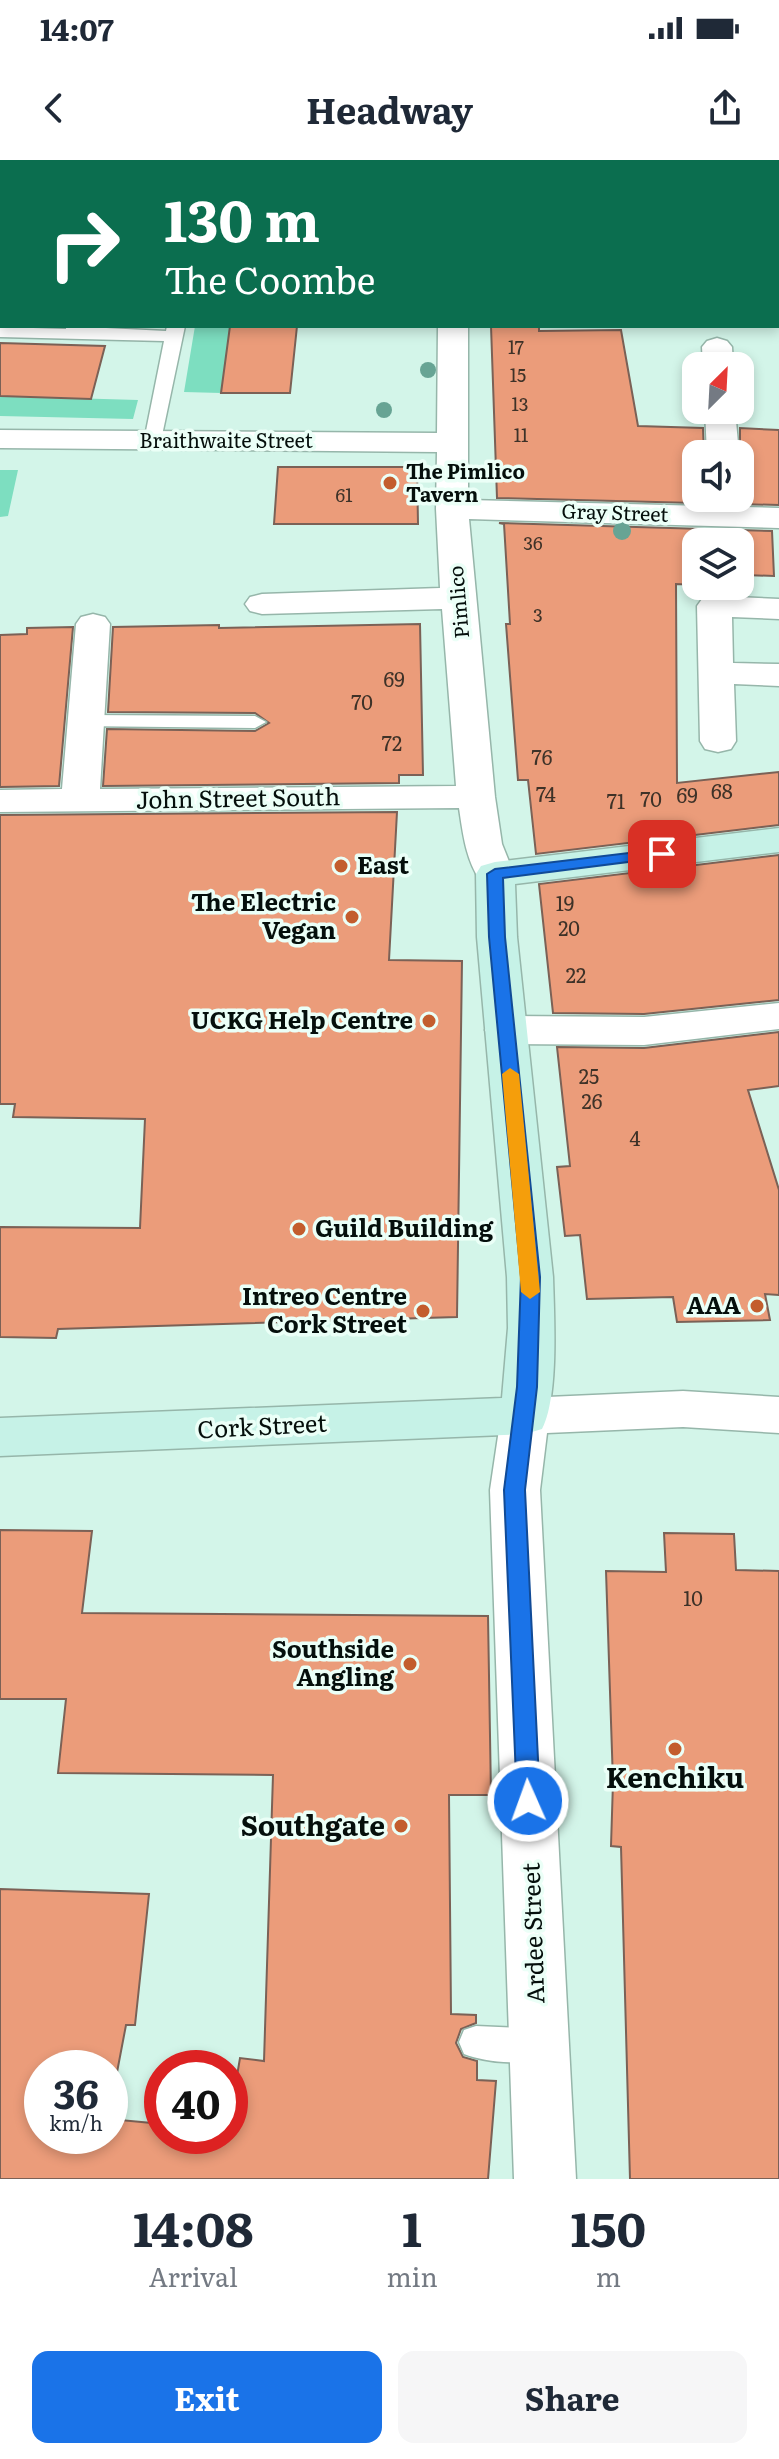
<!DOCTYPE html>
<style>
:root{--surface:#fff;--page:#f6f6f7;--text:#1f2937;--muted:#747a83;--accent:#1a73e8}
body{margin:0;font-family:Literata,serif;background:var(--page);color:var(--text);height:100vh;display:flex;flex-direction:column;font-size:30px;white-space:nowrap}
*{box-sizing:border-box;margin:0}
p{font-size:26px;color:var(--muted)}
.icon{flex:none;width:44px;height:44px;fill:none;stroke:currentColor;stroke-width:2;stroke-linecap:round;stroke-linejoin:round}
.map{position:relative;height:2019px;overflow:hidden}
.sheet{display:flex;flex-direction:column;background:var(--surface);flex:1}
.sheet>*{flex:none}
.banner{position:absolute;left:0px;top:0px;width:780px;height:168px;box-shadow:0 4px 12px #0003;background:#0b6e4f;color:#fff;overflow:hidden}
.needle{width:52px;rotate:24deg}
.controls{position:absolute;left:682px;top:192px;display:grid;gap:16px}
.controls a{display:grid;place-items:center;width:72px;height:72px;border-radius:16px;background:var(--surface);box-shadow:0 4px 12px #0003;font-size:40px}
.speed{position:absolute;left:24px;top:1890px;display:flex;gap:16px;font-size:40px;font-weight:700;text-align:center}
.speed>*{display:grid;place-content:center;width:104px;height:104px;border-radius:50%;background:var(--surface);box-shadow:0 4px 12px #0003;line-height:1}
.speed small{font-size:20px;font-weight:400}
.speed .limit{border:12px solid #d22;background:#fff;color:#111}
.pin{position:absolute;display:grid;place-items:center;width:68px;height:68px;color:#fff;margin:-34px;border-radius:16px;box-shadow:0 4px 12px #0006}
.me{position:absolute;width:88px;margin:-44px;rotate:358deg;stroke-linejoin:round;filter:drop-shadow(0 0 6px #0008)}
.turn{display:flex;align-items:center;gap:28px;height:168px;padding:0 32px;font-size:36px}
.turn .icon{width:104px;height:104px;stroke-width:2.5}
.turn b{display:block;font-size:56px;line-height:68px}
.eta{display:flex;justify-content:space-evenly;align-items:center;height:136px;text-align:center}
.eta b{font-size:48px;font-weight:700;line-height:56px}
.primary-button{display:flex;gap:16px;margin-top:auto;padding:16px 32px}
.primary-button a{flex:1;height:92px;border-radius:16px;background:var(--accent);color:#fff;font-size:32px;font-weight:700;line-height:92px;text-align:center}
.primary-button a+a{background:var(--page);color:var(--text)}
.status{display:flex;justify-content:space-between;align-items:center;height:56px;padding:0 40px;background:var(--surface);direction:ltr}
.status svg{height:22px;fill:currentColor}
header{display:flex;justify-content:space-between;align-items:center;height:104px;padding:0 32px;background:var(--surface);font-size:36px;font-weight:700}
.map>svg:first-child{display:block}
</style>
<div class="status"><b>14:07</b><svg viewBox="0 0 49 12"><path d="M0 12V9h3v3zM5 12V6h3v6zM10 12V3h3v9zM15 12V0h3v12zM26 1h20v11H26zM47 4h2v5h-2z"/></svg></div>
<header><svg class="icon" aria-label="back" viewBox="0 0 24 24"><path d="M15 5l-7 7 7 7"/></svg>Headway<svg class="icon" aria-label="share" viewBox="0 0 24 24"><path d="M12 15V3M7 8l5-5 5 5M5 13v7h14v-7"/></svg></header>
<div class="map">
<svg width="779" height="2019" viewBox="0 0 779 2019">
<rect width="100%" height="100%" fill="#d3f5e9"/>
<path fill="#7ddec0" d="M195 166H230L221 233 184 232Z
M0 236 138 240 133 259 0 256Z
M0 310H18L8 356 0 357Z"/>
<path fill="#eb9c7a" stroke="#7b6156" stroke-width="2" d="M230 166H297L290 233H221Z
M491 166H539V171L621 170 638 266 703 268 704 294H696V338H740V268L779 270V345L497 338Z
M0 183 105 186 91 239 0 236Z
M278 307H417L418 364H274Z
M499 363 772 371 774 416 745 415V426H731H740V382H696V425L676 424 677 623 779 612V665L536 694 528 620H518L506 464H510L504 364Z
M420 464 423 615H399V623L103 626 107 569 255 571 269 563 255 553 108 552 113 467 219 465V468Z
M73 467 59 626 0 627V475L27 474V468Z
M397 652 389 800 462 801 457 1157 58 1169 56 1178 0 1177V1067L140 1068 145 959 13 957 15 944H0V655Z
M779 695V840L644 854 553 853 539 724Z
M779 872V926L748 930 779 1030V1135L765 1134 770 1160 677 1162 673 1137 587 1139 580 1075 565 1076 557 1007 570 1006 557 887 644 888Z
M0 1370 92 1371 82 1453 488 1456 491 1635H449L451 1854 476 1855V1863L461 1869 456 1883 463 1897 477 1901V1920L496 1921 488 2019H0V1729L149 1734 135 1865H126L110 1949V1908H42V1976H110V1959L162 1964V1976H230V1957L240 1898 264 1901 273 1615 58 1613 66 1539H0Z
M664 1373 734 1374 736 1410 779 1411V2019H630L621 1687 611 1686 613 1622 606 1411 666 1412Z"/>
<g fill="none" stroke-linecap="round" stroke-linejoin="round">
<g stroke="#96b6aa" stroke-width="3">
<path id="service" d="M685 0H701V2H685Z
M66 166 166 171 167 166H185L160 285 153 287 144 281 164 181 0 177V167L66 169Z
M86 555 255 556 266 562 255 568 78 566 75 561 78 556Z
M476 1866 539 1869 551 1873 557 1885 551 1897C528 1906 487 1903 464 1894L459 1882 464 1870Z"/>
</g>
<g stroke="#96b6aa" stroke-width="3">
<path id="minor" d="M410 0H441L442 2H411Z
M778 89H779V105H778Z
M438 166H468V340L779 348V368L469 359 495 637 502 684 514 714 509 722 495 726 481 722C466 700 463 675 459 648L0 652V630L62 629 76 464 81 457 93 454 105 457 110 464 100 629 456 626 442 449 262 454 250 451 245 444 250 437 262 434 440 428 436 349 437 292 0 288V270L437 273Z
M717 178 727 181 732 187 733 206H703L702 187 707 181Z
M705 250H735L739 294H707Z
M714 436 779 439V459L732 457 733 503 779 504V526L734 524 736 581 731 589 718 592 705 589 700 581 697 446 702 439Z
M779 843V869L644 885 506 884 491 880 485 870 491 860 506 856 644 857Z"/>
</g>
<g stroke="#96b6aa" stroke-width="3">
<path id="tertiary" d="M683 1231 779 1237V1273L683 1267 547 1273 540 1330 576 2019H514L490 1330 501 1256 508 1243 525 1238Z"/>
</g>
<g stroke="#96b6aa" stroke-width="3">
<path id="secondary" d="M779 668V692L515 724 517 777 553 1117C554 1155 559 1237 542 1269L525 1274 0 1296V1258L502 1238 508 1168 507 1117 477 777 476 714 481 706 495 702Z"/>
</g>
<use href="#service" fill="#fff" fill-rule="evenodd"/>
<use href="#minor" fill="#fff" fill-rule="evenodd"/>
<use href="#tertiary" fill="#fff" fill-rule="evenodd"/>
<use href="#secondary" fill="#c6f2e7" fill-rule="evenodd"/>
</g>
<g fill="#67a494">
<circle cx="428" cy="210" r="8"/>
<circle cx="384" cy="250" r="8"/>
<circle cx="622" cy="371" r="9"/>
</g>
<path fill="#1a73e8" stroke="#114b97" stroke-width="2" d="M662 689 667 691V697L503 718 505 777 540 1117 537 1227 525 1330 540 1641 536 1648 528 1651 520 1648 517 1641 504 1330 517 1227 521 1117 489 777 487 714 495 709Z"/>
<path fill="#f59e0b" d="M510 908 519 914 540 1132 530 1139 521 1132 502 914Z"/>
<g fill="#c35d2d" stroke="#ebfff7" stroke-width="3">
<circle cx="390" cy="323" r="8"/>
<circle cx="341" cy="706" r="8"/>
<circle cx="352" cy="757" r="8"/>
<circle cx="429" cy="861" r="8"/>
<circle cx="299" cy="1069" r="8"/>
<circle cx="757" cy="1146" r="8"/>
<circle cx="423" cy="1151" r="8"/>
<circle cx="410" cy="1504" r="8"/>
<circle cx="675" cy="1589" r="8"/>
<circle cx="401" cy="1666" r="8"/>
</g>
<g text-anchor="middle" stroke-width="7" stroke-linejoin="round" paint-order="stroke">
<g font-size="18" fill="#3e3228">
<text x="516" y="194">17</text>
<text x="518" y="222">15</text>
<text x="520" y="251">13</text>
<text x="521" y="282">11</text>
<text x="344" y="342">61</text>
<text x="533" y="390">36</text>
<text x="538" y="462">3</text>
</g>
<g font-size="20" fill="#050f0c" stroke="#ebfff7">
<text x="226" y="288">Braithwaite Street</text>
<text transform="translate(615 353) rotate(2)" y="7">Gray Street</text>
<text transform="translate(459 442) rotate(-95)" y="7">Pimlico</text>
</g>
<g font-size="20" font-weight="bold" fill="#050f0c" stroke="#ebfff7" text-anchor="start">
<text x="406" y="319">The Pimlico<tspan x="406" dy="23">Tavern</tspan></text>
</g>
<g font-size="20" fill="#3e3228">
<text x="394" y="527">69</text>
<text x="362" y="550">70</text>
<text x="392" y="591">72</text>
<text x="542" y="605">76</text>
<text x="722" y="639">68</text>
<text x="546" y="642">74</text>
<text x="687" y="643">69</text>
<text x="651" y="647">70</text>
<text x="616" y="649">71</text>
<text x="565" y="751">19</text>
<text x="569" y="776">20</text>
<text x="576" y="823">22</text>
<text x="589" y="924">25</text>
<text x="592" y="949">26</text>
<text x="635" y="986">4</text>
<text x="693" y="1446">10</text>
</g>
<g font-size="24" fill="#050f0c" stroke="#ebfff7">
<text transform="translate(238 639) rotate(-1)" y="8">John Street South</text>
<text transform="translate(262 1267) rotate(-3)" y="8">Cork Street</text>
<text transform="translate(534 1773) rotate(-92)" y="8">Ardee Street</text>
</g>
<g font-size="24" font-weight="bold" fill="#050f0c" stroke="#ebfff7" text-anchor="end">
<text x="357" y="714" text-anchor="start">East</text>
<text x="336" y="751">The Electric<tspan x="336" dy="28">Vegan</tspan></text>
<text x="413" y="869">UCKG Help Centre</text>
<text x="315" y="1077" text-anchor="start">Guild Building</text>
<text x="407" y="1145">Intreo Centre<tspan x="407" dy="28">Cork Street</tspan></text>
<text x="741" y="1154">AAA</text>
<text x="394" y="1498">Southside<tspan x="394" dy="28">Angling</tspan></text>
</g>
<g font-size="28" font-weight="bold" fill="#050f0c" stroke="#ebfff7">
<text x="675" y="1628">Kenchiku</text>
<text x="385" y="1676" text-anchor="end">Southgate</text>
</g>
</g>
</svg>
<div class="controls">
<a><svg class="needle" viewBox="-14 -14 28 28"><path d="M0-13l5 13h-10z" fill="#e53935"/><path d="M0 13l5-13h-10z" fill="#747a83"/></svg></a>
<a><svg class="icon" aria-label="sound" viewBox="0 0 24 24"><path d="M4 9h4l5-4v14l-5-4H4zM17 9q2 3 0 6"/></svg></a>
<a><svg class="icon" aria-label="layers" viewBox="0 0 24 24"><path d="M12 4l9 5-9 5-9-5zM3 14l9 5 9-5"/></svg></a>
</div>
<div class="speed"><div>36<small>km/h</small></div><div class="limit">40</div></div>
<div class="pin" style="left:662px;top:694px;background:#d93025"><svg class="icon" aria-label="arrive" viewBox="0 0 24 24"><path d="M6 21V4h12l-3 4 3 4H6"/></svg></div>
<svg class="me" style="left:528px;top:1641px" viewBox="-20 -20 40 40"><circle r="17" fill="#1a73e8" stroke="#fff" stroke-width="3"/><path d="M0-11L8 9 0 5-8 9z" fill="#fff"/></svg>
<div class="banner">
<div class="turn"><svg class="icon" aria-label="right" viewBox="0 0 24 24"><path d="M7 20v-9h11M14 6l5 5-5 5"/></svg><div><b>130 m</b>The Coombe</div></div>
</div>
</div>
<section class="sheet">
<div class="eta">
<div><b>14:08</b><p>Arrival</p></div>
<div><b>1</b><p>min</p></div>
<div><b>150</b><p>m</p></div>
</div>
<div class="primary-button"><a>Exit</a><a>Share</a></div>
</section>
